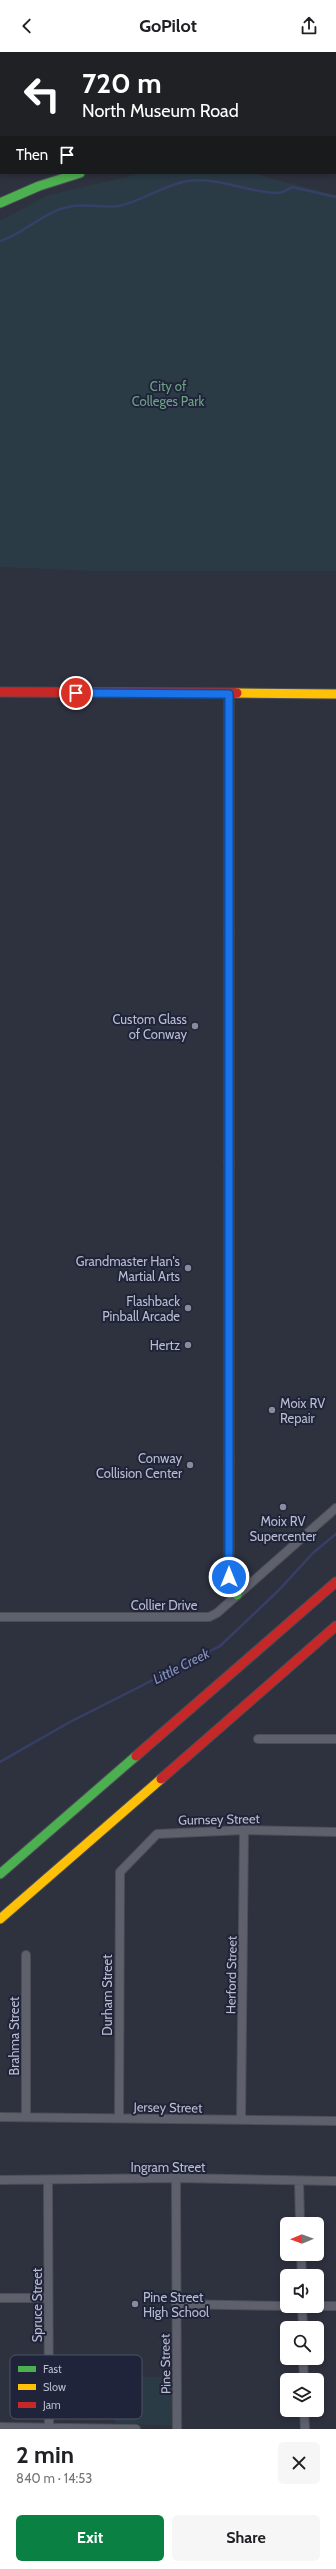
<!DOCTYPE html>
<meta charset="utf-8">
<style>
:root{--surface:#fff;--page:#f6f6f6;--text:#202124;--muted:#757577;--accent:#0b8043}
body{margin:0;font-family:Cabin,sans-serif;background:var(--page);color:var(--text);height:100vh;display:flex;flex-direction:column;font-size:15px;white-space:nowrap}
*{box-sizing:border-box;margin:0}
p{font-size:13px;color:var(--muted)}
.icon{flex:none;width:22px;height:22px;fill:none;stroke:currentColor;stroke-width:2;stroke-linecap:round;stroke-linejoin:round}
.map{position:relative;height:2377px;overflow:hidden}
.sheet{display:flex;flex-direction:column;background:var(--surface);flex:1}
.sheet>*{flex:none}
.hud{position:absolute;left:0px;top:0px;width:336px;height:122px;box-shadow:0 2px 6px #0003;background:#202124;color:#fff;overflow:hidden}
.needle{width:26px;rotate:269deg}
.tools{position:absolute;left:280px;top:2165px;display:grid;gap:8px}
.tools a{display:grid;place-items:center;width:44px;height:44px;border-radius:6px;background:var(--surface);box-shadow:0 2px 6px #0003;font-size:20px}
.pin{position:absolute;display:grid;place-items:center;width:34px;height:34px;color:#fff;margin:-17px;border:2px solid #fff;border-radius:50%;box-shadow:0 1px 4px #0007}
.me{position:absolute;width:44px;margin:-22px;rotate:0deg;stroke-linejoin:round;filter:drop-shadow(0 0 3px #0008)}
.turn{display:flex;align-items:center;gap:14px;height:84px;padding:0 16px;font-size:18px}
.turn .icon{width:52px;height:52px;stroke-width:2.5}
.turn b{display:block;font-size:28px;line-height:34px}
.then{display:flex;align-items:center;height:38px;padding:0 16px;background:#0003;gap:8px;font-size:15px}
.round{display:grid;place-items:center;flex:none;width:42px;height:42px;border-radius:6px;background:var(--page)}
.headline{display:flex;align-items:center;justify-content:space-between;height:68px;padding:0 16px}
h1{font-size:24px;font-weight:700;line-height:30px}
.button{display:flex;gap:8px;margin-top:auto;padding:8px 16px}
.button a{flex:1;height:46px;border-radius:6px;background:var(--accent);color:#fff;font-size:16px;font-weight:700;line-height:46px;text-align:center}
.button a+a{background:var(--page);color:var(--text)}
header{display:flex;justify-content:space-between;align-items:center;height:52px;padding:0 16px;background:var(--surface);font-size:18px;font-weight:700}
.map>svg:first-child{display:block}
</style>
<header><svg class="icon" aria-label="back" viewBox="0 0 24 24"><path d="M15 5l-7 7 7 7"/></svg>GoPilot<svg class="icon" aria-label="share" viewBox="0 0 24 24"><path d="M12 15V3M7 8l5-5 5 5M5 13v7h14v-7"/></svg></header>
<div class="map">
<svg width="336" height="2377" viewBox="0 0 336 2377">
<rect width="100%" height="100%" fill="#2e313e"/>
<path fill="#2a3b45" d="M144 121H251L336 143V519H94L0 515V169L48 143Z
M115 2325H173V2374L115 2371Z"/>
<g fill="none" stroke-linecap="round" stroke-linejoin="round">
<path stroke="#373f67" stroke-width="2.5" d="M0 189C24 182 43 160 68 155 84 151 103 156 119 154 143 149 163 133 188 129 221 125 248 141 278 141 283 141 288 137 292 135L336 145
M0 1710 68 1671 220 1594 278 1539 313 1501 336 1482"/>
<g stroke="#4b4d57" stroke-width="10">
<path id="street" d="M312 1V0
M0 1565H209L217 1561 336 1456
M258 1687H336
M0 2065 336 2069
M26 2065V1903
M119 2066 120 1820 157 1782 244 1778 336 1780
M241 2068 244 1778
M176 2126 177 2377
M0 2128 176 2126 336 2129
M48 2129 49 2377
M299 2129 300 2172
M301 2202 302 2224
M0 2246H48
M176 2252 287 2254
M293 2254H336
M302 2254 303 2276
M303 2306 304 2328
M304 2358 305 2377
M0 2375 136 2377"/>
</g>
<g stroke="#4b4d57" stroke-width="11">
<path id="fast" d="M0 151 39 134 80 121
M229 1409V1525L237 1543
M0 1822 136 1704"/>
</g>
<g stroke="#4b4d57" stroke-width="11">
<path id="slow" d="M335 115H336
M237 641 336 642
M229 642V879
M229 1109V1409
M0 1867 161 1727"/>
</g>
<g stroke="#4b4d57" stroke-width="11">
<path id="jam" d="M0 640 237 641
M229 879V1109
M136 1704 336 1530
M161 1727 336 1574"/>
</g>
<use href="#street" stroke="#5e606c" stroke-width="8"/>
<use href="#fast" stroke="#4caf50" stroke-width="9"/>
<use href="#slow" stroke="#ffc107" stroke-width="9"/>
<use href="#jam" stroke="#c62828" stroke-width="9"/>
</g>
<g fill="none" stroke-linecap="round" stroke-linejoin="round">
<g stroke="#114b97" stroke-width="10">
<path id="route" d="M76 641 229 642V1525"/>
</g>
<use href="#route" stroke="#1a73e8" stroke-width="7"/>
</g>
<g fill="#888b9c" stroke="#20243a" stroke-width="1.5">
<circle cx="195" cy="974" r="4"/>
<circle cx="188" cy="1216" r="4"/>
<circle cx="188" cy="1256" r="4"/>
<circle cx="188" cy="1293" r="4"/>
<circle cx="272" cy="1358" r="4"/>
<circle cx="190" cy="1413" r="4"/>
<circle cx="283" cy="1455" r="4"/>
<circle cx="135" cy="2252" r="4"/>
</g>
<g text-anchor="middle" stroke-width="4" stroke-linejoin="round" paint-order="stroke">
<g font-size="13" fill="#6fa086" stroke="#20243a">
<text x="168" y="339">City of<tspan x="168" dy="15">Colleges Park</tspan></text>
</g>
<g font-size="13" fill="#b9bcce" stroke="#20243a" text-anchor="end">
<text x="187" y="972">Custom Glass<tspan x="187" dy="15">of Conway</tspan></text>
<text x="180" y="1214">Grandmaster Han's<tspan x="180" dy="15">Martial Arts</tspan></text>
<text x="180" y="1254">Flashback<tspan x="180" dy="15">Pinball Arcade</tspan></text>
<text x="180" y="1298">Hertz</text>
<text x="280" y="1356" text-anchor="start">Moix RV<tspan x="280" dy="15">Repair</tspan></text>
<text x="182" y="1411">Conway<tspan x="182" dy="15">Collision Center</tspan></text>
<text x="283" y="1474" text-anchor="middle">Moix RV<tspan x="283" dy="15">Supercenter</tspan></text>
<text x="143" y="2250" text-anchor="start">Pine Street<tspan x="143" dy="15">High School</tspan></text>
</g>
<g font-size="13" fill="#b9bcce" stroke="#20243a">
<text x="164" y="1558">Collier Drive</text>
<text transform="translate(219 1767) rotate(-1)" y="5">Gurnsey Street</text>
<text transform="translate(231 1923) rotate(-89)" y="5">Herford Street</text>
<text transform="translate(107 1943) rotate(-90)" y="5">Durham Street</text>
<text transform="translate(14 1984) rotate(-90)" y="5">Brahma Street</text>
<text transform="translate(168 2055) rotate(1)" y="5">Jersey Street</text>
<text x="168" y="2120">Ingram Street</text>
<text transform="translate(37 2253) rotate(-90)" y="5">Spruce Street</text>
<text transform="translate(165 2312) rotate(-91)" y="5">Pine Street</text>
</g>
<g font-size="14" font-style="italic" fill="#8690ba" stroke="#20243a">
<text transform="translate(181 1614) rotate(-27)" y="5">Little Creek</text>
</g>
</g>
<rect x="10" y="2303" width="132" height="64" rx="6" fill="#20243a" stroke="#4e5266" stroke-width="1"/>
<rect x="18" y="2314" width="18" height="6" fill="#4caf50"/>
<rect x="18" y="2332" width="18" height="6" fill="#ffc107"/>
<rect x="18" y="2350" width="18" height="6" fill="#c62828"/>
<g font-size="11" fill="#b9bcce">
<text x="43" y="2321">Fast</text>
<text x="43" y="2339">Slow</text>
<text x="43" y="2357">Jam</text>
</g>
</svg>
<div class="tools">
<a><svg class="needle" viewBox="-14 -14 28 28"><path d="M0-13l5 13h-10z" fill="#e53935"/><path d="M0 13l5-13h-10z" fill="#757577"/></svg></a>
<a><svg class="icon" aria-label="sound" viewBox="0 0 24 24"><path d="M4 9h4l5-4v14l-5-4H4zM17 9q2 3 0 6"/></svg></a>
<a><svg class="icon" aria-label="search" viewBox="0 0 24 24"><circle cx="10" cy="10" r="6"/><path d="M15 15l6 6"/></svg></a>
<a><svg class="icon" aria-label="layers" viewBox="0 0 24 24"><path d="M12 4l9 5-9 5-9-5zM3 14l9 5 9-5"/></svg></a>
</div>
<div class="pin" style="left:76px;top:641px;background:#d93025"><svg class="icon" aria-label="arrive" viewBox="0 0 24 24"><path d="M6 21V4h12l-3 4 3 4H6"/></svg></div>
<svg class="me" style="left:229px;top:1525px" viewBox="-20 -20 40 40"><circle r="17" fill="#1a73e8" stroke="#fff" stroke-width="3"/><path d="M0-11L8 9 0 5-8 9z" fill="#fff"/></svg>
<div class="hud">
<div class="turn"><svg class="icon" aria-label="left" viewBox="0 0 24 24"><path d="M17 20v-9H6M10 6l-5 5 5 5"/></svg><div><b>720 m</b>North Museum Road</div></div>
<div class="then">Then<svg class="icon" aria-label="arrive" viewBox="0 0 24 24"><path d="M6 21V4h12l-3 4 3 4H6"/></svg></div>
</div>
</div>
<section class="sheet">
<div class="headline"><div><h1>2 min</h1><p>840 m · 14:53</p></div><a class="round"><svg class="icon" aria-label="close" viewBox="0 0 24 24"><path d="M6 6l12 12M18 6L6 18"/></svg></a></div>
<div class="button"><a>Exit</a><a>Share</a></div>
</section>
